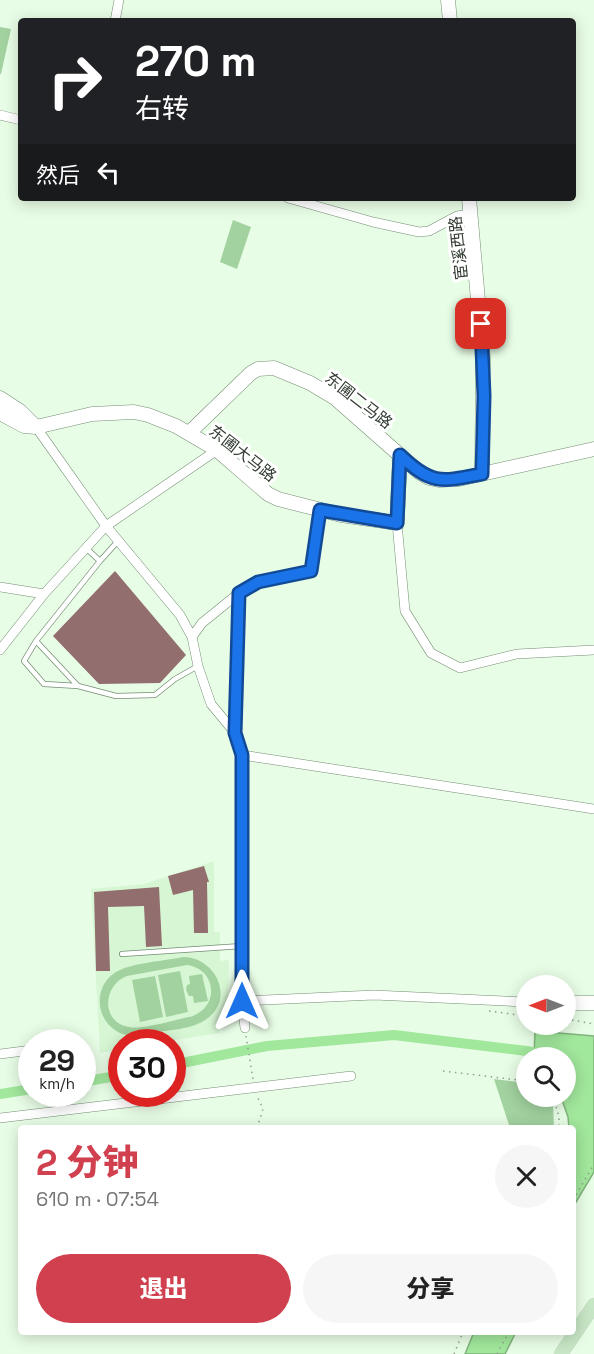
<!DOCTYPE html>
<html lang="zh">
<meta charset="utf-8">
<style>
:root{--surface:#fff;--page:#f6f6f6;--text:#222;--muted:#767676;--accent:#d0404f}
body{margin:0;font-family:"Space Grotesk","Noto Sans SC",sans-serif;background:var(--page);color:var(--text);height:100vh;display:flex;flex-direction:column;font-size:22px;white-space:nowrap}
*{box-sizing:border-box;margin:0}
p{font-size:20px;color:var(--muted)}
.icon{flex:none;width:33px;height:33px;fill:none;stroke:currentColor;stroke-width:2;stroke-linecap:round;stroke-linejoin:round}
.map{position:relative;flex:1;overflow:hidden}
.panel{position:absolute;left:18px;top:1125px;width:558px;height:210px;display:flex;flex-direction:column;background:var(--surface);border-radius:6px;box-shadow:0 3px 15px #0003}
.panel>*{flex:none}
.banner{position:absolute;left:18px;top:18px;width:558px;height:183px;border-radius:6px;box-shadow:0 3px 15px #0003;background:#202124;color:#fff;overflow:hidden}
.needle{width:39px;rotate:270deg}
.buttons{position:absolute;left:516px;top:975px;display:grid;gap:12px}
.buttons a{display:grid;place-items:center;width:60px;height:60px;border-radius:50%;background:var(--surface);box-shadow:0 3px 15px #0003;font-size:30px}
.speed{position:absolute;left:18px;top:1029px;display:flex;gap:12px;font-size:30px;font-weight:700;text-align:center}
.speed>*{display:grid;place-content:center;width:78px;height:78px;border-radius:50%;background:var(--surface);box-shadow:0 3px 15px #0003;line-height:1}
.speed small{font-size:15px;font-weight:400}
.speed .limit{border:9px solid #d22;background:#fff;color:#111}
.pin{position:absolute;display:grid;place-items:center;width:51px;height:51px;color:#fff;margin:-26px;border-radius:12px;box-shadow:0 3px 9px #0006}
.me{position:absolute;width:66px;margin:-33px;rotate:0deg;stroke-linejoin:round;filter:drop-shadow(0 0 4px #0008)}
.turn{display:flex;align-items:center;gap:21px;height:126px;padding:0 18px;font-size:27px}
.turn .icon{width:78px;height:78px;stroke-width:2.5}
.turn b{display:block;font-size:42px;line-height:51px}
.then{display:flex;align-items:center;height:57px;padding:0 18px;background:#0003;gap:12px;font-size:22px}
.round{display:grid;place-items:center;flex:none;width:63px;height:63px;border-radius:32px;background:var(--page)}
.overview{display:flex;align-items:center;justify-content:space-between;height:102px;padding:0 18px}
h1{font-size:36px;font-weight:800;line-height:45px;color:var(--accent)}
.button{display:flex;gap:12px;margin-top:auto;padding:12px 18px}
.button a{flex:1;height:69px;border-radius:36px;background:var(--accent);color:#fff;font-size:24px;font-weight:800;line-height:69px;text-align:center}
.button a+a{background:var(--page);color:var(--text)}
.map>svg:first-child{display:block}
</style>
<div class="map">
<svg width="594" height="1354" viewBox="0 0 594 1354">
<rect width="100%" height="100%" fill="#e8fde6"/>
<path fill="#d7f7d4" d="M214 861V932H220V961L229 960 227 1023H219L220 1033 162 1042H122L121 1049 100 1053 91 889 144 884Z"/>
<path fill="#a2d29f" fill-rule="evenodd" d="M0 27 11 29 1 74H0Z
M233 220 251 227 237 269 220 262Z
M183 957C215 957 235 997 208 1018 193 1030 168 1030 150 1033 141 1035 132 1037 123 1034 96 1025 91 987 116 972 131 963 164 961 183 957ZM187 965C216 969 220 1005 193 1016 178 1019 143 1030 129 1027 100 1022 103 985 127 976Z
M180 971 188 1012 166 1017 158 975Z
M202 974 208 1001 194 1003 193 996H189L186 990 187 985 190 984 189 976Z
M155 976 163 1017 140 1022 132 980Z
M494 1079 526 1083V1096L547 1097 553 1104 554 1128H510Z"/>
<path fill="#a1e79c" stroke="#80b47c" stroke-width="1.5" d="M535 1031 594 1036V1172L573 1207V1128H569L568 1117 561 1097 566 1096V1058L534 1057Z
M474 1332H516L505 1354H465Z"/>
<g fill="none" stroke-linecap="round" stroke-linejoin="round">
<path stroke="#a1e79c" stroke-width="10" d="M172 1065 267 1046 394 1035 527 1051 560 1058
M82 1082 122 1075
M0 1094 32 1089"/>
</g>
<path fill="#936e6e" d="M115 571 186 655 160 683 99 684 53 636Z
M204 866 209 882H207L208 933H194L193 890 173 895 168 876Z
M159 887 162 946 146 947 144 906 108 907 110 971H96L94 892Z"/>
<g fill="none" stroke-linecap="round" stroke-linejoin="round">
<g stroke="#758d74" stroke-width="6">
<path id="lane" d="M87 549 100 561 36 641 78 686 116 696 155 695 175 679 198 666
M100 561 118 541
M36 641 24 661 44 684 78 686
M122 954 242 946"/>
</g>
<g stroke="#758d74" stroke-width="10">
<path id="street" d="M115 21 119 0
M0 115 21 120
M288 198 373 222 419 232 429 231 457 216 471 214
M36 427 106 526 180 615 192 637 198 666 211 704 235 733
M397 523 405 611 431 653 460 668 517 654 594 650
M0 587 44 594
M192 637 202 623 239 593
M0 650 44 594 106 526 217 450
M242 755 594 809
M242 1001 374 995 526 1002
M245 1028 242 1001V755L235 733 239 593 258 582 311 571 320 510
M0 1054 32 1050
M0 1118 351 1076"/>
</g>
<g stroke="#758d74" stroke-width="15">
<path id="secondary" d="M448 0 450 21
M469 198 483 357 482 474
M0 398 20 411 36 427
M0 413 24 426 36 427 92 414 134 412 148 415 176 426 217 450 268 494 278 499 341 515 397 523 400 455
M189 433 251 373 258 369 274 368 310 383 335 398 419 472 429 478 439 480 459 479 594 449
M566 1003H594"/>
</g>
<g stroke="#fff" stroke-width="16">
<path id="primary" d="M561 1354 594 1305"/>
</g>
<path stroke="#909f8e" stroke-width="1.5" stroke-dasharray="1.5 4.5" stroke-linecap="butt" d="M489 1011 526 1016
M566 1019 594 1024
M246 1036 253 1079
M443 1071 526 1081
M551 1096C557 1107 560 1116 559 1128
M257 1128 263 1109 258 1098
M573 1200 594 1164
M454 1354 463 1332
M497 1354 509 1332"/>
<use href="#lane" stroke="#fff" stroke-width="4.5"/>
<use href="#street" stroke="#fff" stroke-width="9"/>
<use href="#secondary" stroke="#fff" stroke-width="14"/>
<use href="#primary" stroke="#c7e6c5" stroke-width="15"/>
</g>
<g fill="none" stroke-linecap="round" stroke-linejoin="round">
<g stroke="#114b97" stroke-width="15">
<path id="route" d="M242 1001V755L235 733 239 593 258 582 311 571 320 510 397 523 400 455C431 485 441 482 482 474L484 396 481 324"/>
</g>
<use href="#route" stroke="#1a73e8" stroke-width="10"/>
</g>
<g text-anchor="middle" stroke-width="6" stroke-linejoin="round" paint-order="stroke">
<g font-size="16" fill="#323c31" stroke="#fff">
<text transform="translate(458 248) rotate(-96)" y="6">宦溪西路</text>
<text transform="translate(359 400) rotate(38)" y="6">东圃二马路</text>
<text transform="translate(243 453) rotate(38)" y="6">东圃大马路</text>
</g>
</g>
</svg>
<div class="buttons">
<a><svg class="needle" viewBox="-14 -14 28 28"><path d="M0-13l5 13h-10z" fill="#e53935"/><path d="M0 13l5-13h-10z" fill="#767676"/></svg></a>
<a><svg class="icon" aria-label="search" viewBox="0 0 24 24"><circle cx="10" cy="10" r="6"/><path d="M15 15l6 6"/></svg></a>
</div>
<div class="speed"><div>29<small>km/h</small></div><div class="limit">30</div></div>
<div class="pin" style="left:481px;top:324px;background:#d93025"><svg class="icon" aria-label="arrive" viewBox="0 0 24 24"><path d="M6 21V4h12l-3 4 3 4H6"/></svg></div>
<svg class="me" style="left:242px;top:1001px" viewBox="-20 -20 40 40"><path d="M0-17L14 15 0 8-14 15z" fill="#1a73e8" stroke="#fff" stroke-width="4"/></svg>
<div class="banner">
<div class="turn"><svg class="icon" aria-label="right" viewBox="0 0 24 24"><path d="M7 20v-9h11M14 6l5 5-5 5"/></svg><div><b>270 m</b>右转</div></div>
<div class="then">然后<svg class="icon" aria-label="left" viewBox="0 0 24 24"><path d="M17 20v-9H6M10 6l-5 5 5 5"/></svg></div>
</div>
<section class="panel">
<div class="overview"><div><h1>2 分钟</h1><p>610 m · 07:54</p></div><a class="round"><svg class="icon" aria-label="close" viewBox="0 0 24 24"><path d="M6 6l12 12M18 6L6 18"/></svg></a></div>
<div class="button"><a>退出</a><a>分享</a></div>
</section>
</div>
